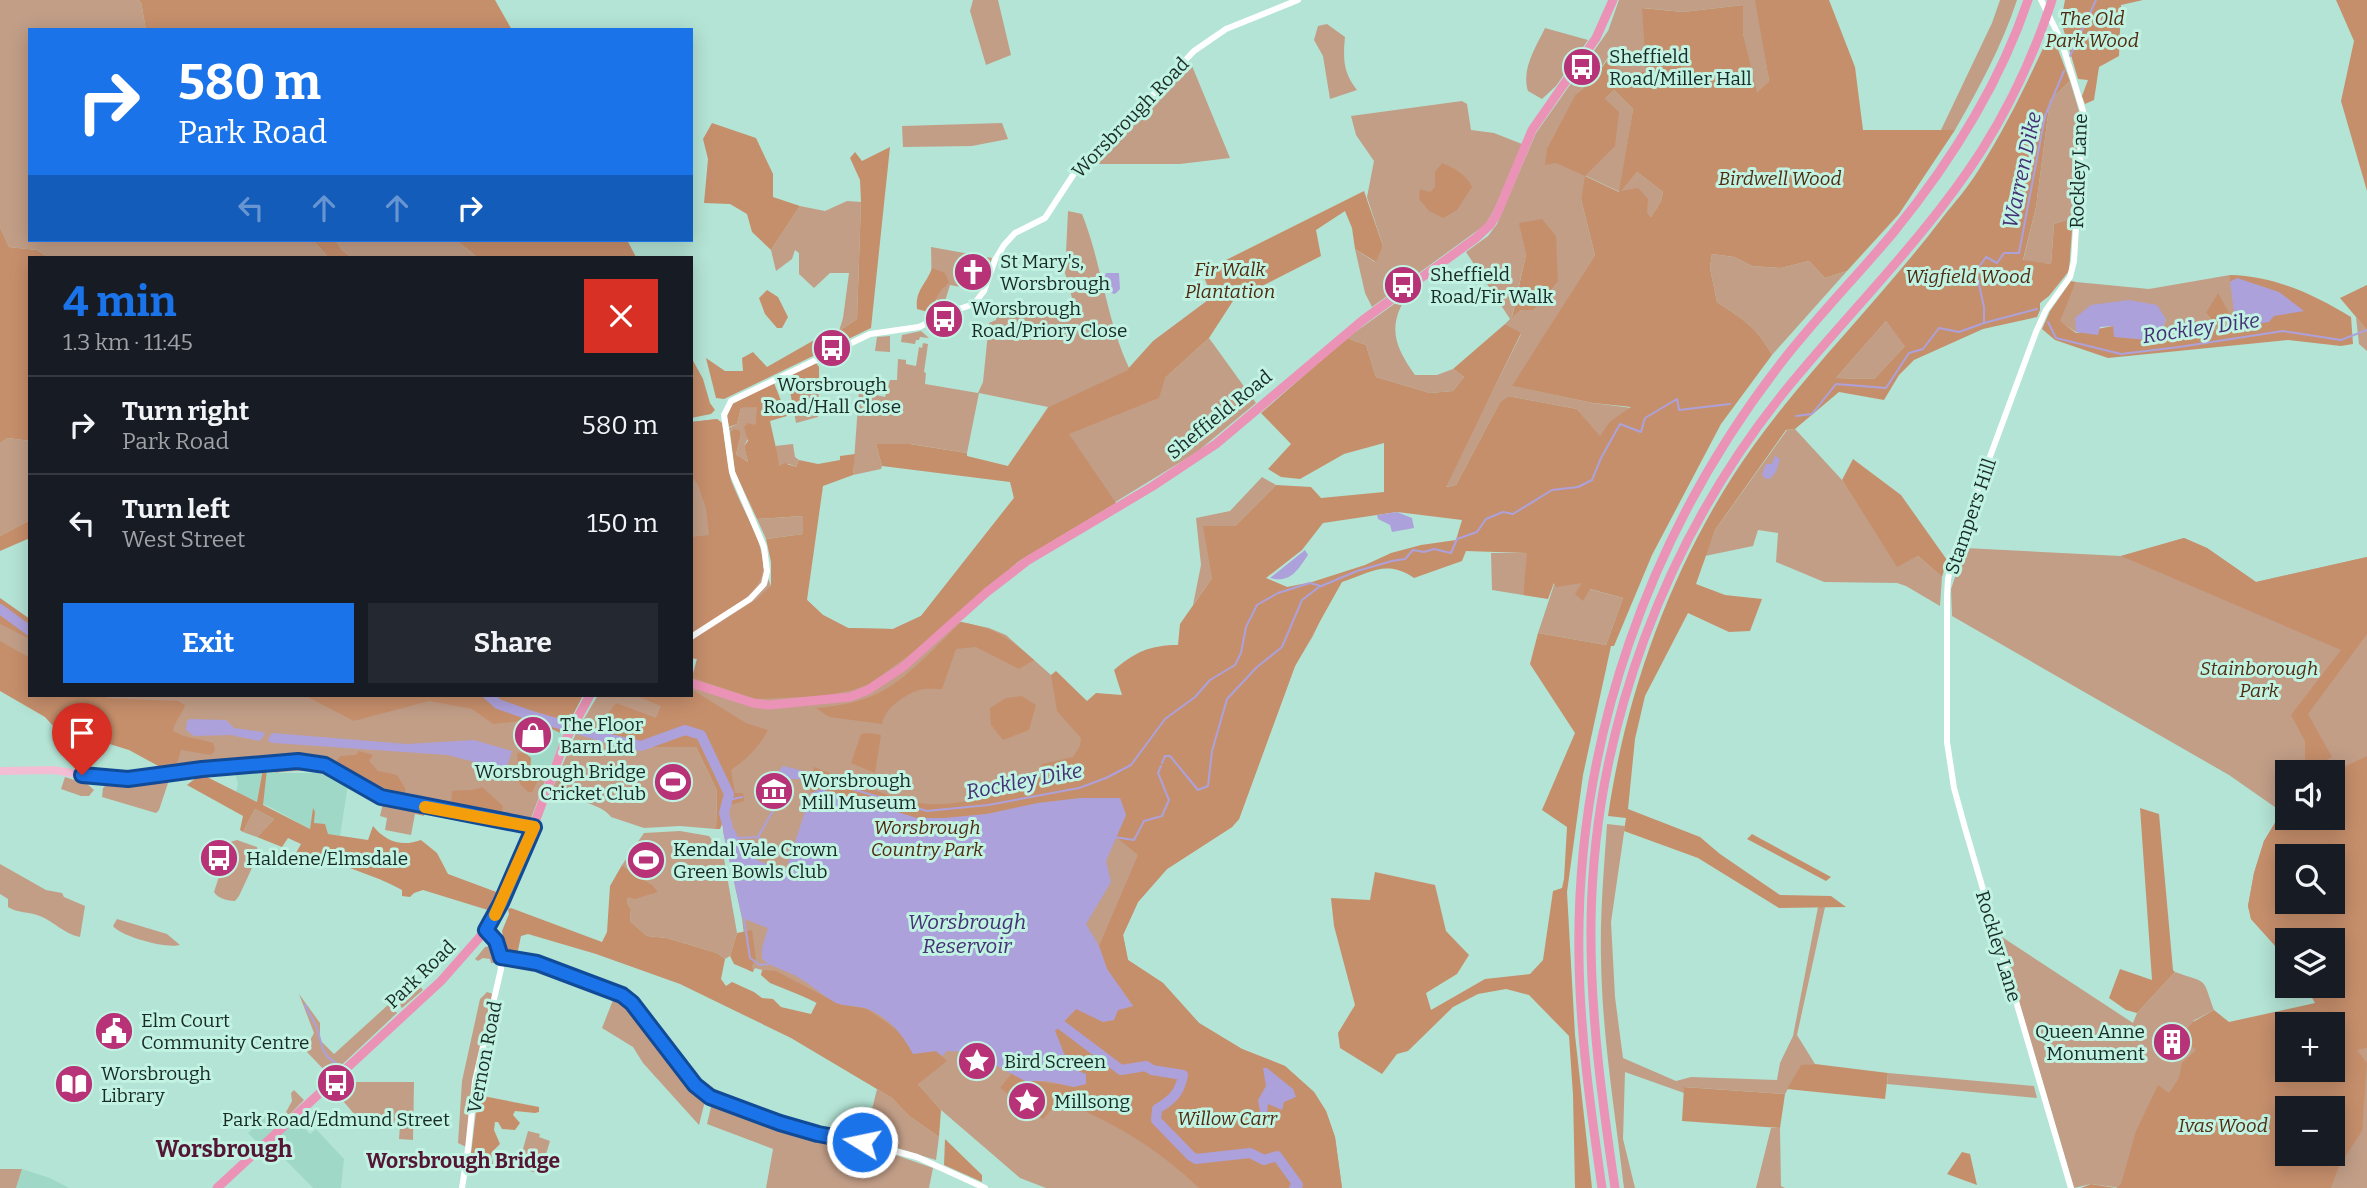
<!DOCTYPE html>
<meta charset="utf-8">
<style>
:root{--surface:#171b24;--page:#242831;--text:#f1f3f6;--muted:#9ea1a6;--line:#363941;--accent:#1a73e8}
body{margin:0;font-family:Bitter,serif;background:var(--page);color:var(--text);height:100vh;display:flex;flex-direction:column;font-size:26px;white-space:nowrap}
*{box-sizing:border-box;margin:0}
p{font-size:23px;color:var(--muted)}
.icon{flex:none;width:38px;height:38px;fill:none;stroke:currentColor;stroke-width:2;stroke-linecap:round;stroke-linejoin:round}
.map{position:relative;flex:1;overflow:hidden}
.details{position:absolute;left:28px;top:256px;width:665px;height:441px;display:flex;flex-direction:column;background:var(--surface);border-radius:0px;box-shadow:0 4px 18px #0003}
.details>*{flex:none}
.banner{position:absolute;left:28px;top:28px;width:665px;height:214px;border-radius:0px;box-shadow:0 4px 18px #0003;background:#1a73e8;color:#fff;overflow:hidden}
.buttons{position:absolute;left:2275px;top:760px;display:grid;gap:14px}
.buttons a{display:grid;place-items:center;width:70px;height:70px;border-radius:0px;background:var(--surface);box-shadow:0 4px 18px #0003;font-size:35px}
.pin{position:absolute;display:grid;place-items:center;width:60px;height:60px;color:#fff;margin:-72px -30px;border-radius:50% 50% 50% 0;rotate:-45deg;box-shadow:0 0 7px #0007}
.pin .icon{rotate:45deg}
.me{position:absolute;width:77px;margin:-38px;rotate:280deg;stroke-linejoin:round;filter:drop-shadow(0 0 5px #0008)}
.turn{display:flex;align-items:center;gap:24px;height:147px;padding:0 35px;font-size:32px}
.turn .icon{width:91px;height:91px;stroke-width:2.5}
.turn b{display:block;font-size:49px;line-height:60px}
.lanes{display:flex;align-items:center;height:66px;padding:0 35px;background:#0003;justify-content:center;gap:35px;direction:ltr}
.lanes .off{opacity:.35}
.round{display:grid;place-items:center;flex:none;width:74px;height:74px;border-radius:0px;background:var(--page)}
.overview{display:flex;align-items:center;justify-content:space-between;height:119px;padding:0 35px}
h1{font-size:42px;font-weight:700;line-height:52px;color:var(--accent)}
.action{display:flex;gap:14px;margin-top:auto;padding:14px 35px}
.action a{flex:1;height:80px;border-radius:0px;background:var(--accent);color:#fff;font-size:28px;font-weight:700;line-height:80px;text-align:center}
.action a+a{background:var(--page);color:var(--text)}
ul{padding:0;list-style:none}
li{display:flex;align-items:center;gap:21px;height:98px;padding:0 35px;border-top:2px solid var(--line)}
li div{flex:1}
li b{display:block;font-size:26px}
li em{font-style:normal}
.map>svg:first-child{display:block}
</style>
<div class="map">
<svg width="2367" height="1188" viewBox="0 0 2367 1188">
<rect width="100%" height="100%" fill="#b4e4d5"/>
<path fill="#a0d8c7" d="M532 720 563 734 548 773 530 766 531 758 517 747 524 721Z
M234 769H275V773H317L339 779 348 785 340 836 328 834 314 823 315 812 313 809 310 829 270 807 236 793 238 784Z
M270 1112 285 1128 296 1119 310 1134 316 1129 344 1159 341 1188H313L267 1141 261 1146 248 1133Z
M22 1169 50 1178 69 1188H16Z"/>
<path fill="#c29e87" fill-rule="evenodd" d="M0 0H137L141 2 146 30H30V240H313L328 257H48L37 250 9 247 0 227Z
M973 0H998L1011 55 986 65 970 11Z
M1619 0H1756L1769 81 1756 93 1743 33V5L1683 12 1643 8 1647 71 1627 76 1607 59 1592 81 1576 94 1605 99 1614 90 1633 109 1620 191 1637 172 1663 192 1661 201 1651 217 1620 192 1586 176 1581 199 1595 255 1513 386 1593 403 1632 408 1609 422 1600 437 1577 409 1508 396 1500 402 1456 485 1445 487 1521 334 1505 324 1510 319 1466 252 1488 236 1497 224 1536 133 1608 31ZM1520 223 1558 282 1534 310H1521L1512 316 1526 255Z
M2000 0H2017C2002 46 1979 88 1955 130H1941L1992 23Z
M1327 24 1345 37C1343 58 1343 73 1357 90L1330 99 1323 56 1314 40 1318 26Z
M1545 28 1588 40 1556 86 1542 99 1528 91C1521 69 1536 47 1545 28Z
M1190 61 1230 158 1180 164H1087Z
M2070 81 2079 111 2073 218 2054 224 2051 264 2023 261 2036 207 2050 100Z
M1462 101 1467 104 1471 130 1494 133 1522 144 1494 210 1485 225 1372 307 1365 293 1355 249 1375 262 1383 246 1367 197 1374 161 1356 135 1351 116Z
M1002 123 1008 139 972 146 903 147 902 126Z
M847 201 861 202 857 319 839 331 843 318 849 273H830L814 288 799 274V253L795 250 792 259 776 271 771 250 800 206 825 211Z
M1068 211 1082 214C1102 264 1106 319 1129 368L1126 371 1165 378 1209 338 1256 403 1197 452 1019 561 945 623 961 622 989 628 1006 635 1051 675 1073 705 1112 744 1265 578 1287 587 1325 610 1313 636 1295 666 1239 819 1232 827 1167 869 1138 902 1123 935 1128 960 1163 983 1199 1023 1242 1049 1285 1066 1314 1092 1326 1111 1335 1137 1342 1188H1046L1020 1178 941 1110 918 1084 848 1019 761 975 762 970 755 968 753 972 748 970 742 918 723 831 724 813 701 735 614 740 578 729 598 695H691V679L697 659 691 658V422L717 419 722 423 730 478 759 544 762 564 771 586 781 595 807 600 823 615 848 628 893 629 921 616 1014 498 1008 466 1048 407 979 393 967 453 911 444H876L882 466 881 469 853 475 859 391 885 397 890 380H897L898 359 906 360V364L916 366 919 347 922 348 923 343 928 344 924 372 926 373 925 384 978 393 983 382 989 323 996 320 999 308 1076 312 1065 273Z
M335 240H456L477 257H351L342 250Z
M931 247 992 258 982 291 950 285 945 301 932 299Z
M1712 254 1734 257 1752 266 1781 268 1809 261 1825 278 1847 271 1772 355C1756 326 1744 320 1717 302L1710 268Z
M2230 275 2236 325 2206 313 2218 329 2159 338 2166 319 2076 318V332L2059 321 2076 282 2149 289Z
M1408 294C1387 326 1394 345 1415 375H1437L1453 369 1464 377 1453 391 1430 393 1376 377 1366 345 1347 338Z
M2356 317 2367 330V351L2359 344Z
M1886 321 1906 345 1874 379 1836 378Z
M921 331 929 338 920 337 919 340H916L915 344 901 342 902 335Z
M890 336V352L875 351 877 337Z
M802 382H819L818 417 796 423 794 412 800 410 799 391Z
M758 406 755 425 744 446 748 462 736 454 741 435 733 429 730 432 729 428 737 424 741 408Z
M1795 429 1842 480 1897 566 1918 556 1942 577 1940 606 1906 586 1897 583 1824 582 1776 562 1778 533 1758 530 1753 546 1705 556 1715 530 1787 430Z
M8 438 30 441V520L0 536V443Z
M793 444 795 457 799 460 796 467 789 464 780 466 775 446Z
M1262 477 1276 485 1235 526 1212 578 1193 605 1201 565 1196 518 1230 511Z
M803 516V534L766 539 757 519Z
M2184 538 2207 548 2256 582 2367 557V1188H2121L2091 1184 2074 1188 2000 938 2002 937 2133 1023 2137 1013 2175 972C2209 984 2202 976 2214 1010L2193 1021 2287 1069H2333V940H2287V959L2251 919 2248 906 2254 873 2264 841 2282 812 2229 775 1952 616 1951 589 1965 548 2121 556ZM2287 772H2333V817H2287ZM2287 856H2333V901H2287ZM2287 1108H2333V1153H2287Z
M1491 553H1528L1523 595 1492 590Z
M1555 582 1583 583 1589 589 1623 598 1606 645 1538 633Z
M0 609 30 631V694L0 678Z
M31 695H583L563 734 532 720 524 721 517 747 531 758 530 766 548 773 530 821C503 817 477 810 451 805 428 802 404 803 382 794 353 783 333 759 300 756L169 766Z
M576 733 618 747H696L717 791 716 829 680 826 644 828 611 817C603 804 566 797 551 792Z
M299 764 318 767 345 779 344 783C325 769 297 769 275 773L278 766Z
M65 777 87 784 94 790 89 796H81L61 789Z
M167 778 169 780 159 810 156 813 102 797 103 788 105 786Z
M383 803 425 811 424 816 415 814 411 835 385 830 387 818 380 816Z
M255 809 274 819 257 837 243 832Z
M1607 824 1625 826 1611 922 1615 997 1623 1058 1676 1081 1691 1077 1777 1080 1780 1063 1793 1036 1818 907H1825L1797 1035 1815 1064 1801 1066 1785 1094 1685 1087 1684 1093 1625 1072 1623 1139 1635 1188H1624C1615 1112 1602 1035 1601 958 1600 913 1604 869 1607 824Z
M680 831 709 836 723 853 737 933 730 956 725 959 717 953 667 938 647 936 630 921 631 909 627 903 628 896 651 884 622 865 644 833Z
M237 840 257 847 258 855 239 896 235 901C228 901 217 898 214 892L230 842Z
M0 864 46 890 62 893 64 897 85 906 80 937C64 934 55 922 40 916 27 911 20 914 8 907V899L0 894Z
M117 919 167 934 180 945C166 949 120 936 113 926Z
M490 946 494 950 495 963H491L490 959 483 958 478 961 475 959 485 947Z
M414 980 423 990 402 1008 395 1000Z
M487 992 493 994 466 1147 458 1143 462 1081 480 999Z
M299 994 320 1023V1040L334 1054 389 1004 397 1013 330 1076 305 1050 314 1033Z
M615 995 632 1008 696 1093 705 1101 699 1125 643 1063 633 1047 602 1028Z
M690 1071 735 1104 705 1091Z
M1888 1073 2034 1086 2037 1098 1887 1084Z
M339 1082H414L413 1140 399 1139 400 1126 386 1124V1117L355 1115 332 1088Z
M877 1089 892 1098 909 1116 939 1137 936 1160 865 1138Z
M294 1090 304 1100 289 1115 286 1112 292 1101 291 1093Z
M716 1103 786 1129 887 1152 933 1168 929 1188H766L773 1149 707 1124 711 1107Z
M1771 1128H1780L1781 1186 1785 1188H1756Z
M528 1131 540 1134 539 1137 550 1141 540 1174 527 1170V1166L522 1164 521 1156Z
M0 1169H22L16 1188H0Z"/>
<path fill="#c68f6c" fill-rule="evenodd" d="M137 0H495L512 30H146L141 2Z
M1755 0H1829L1855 67 1863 130H1955L1899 214 1847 271 1825 278 1809 261 1781 268 1752 266 1734 257 1712 254 1710 268 1717 302C1744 320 1756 326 1772 355L1721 424 1652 555 1614 646H1611L1583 775 1567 892 1575 1035 1592 1188H1575L1573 1095 1569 1036 1529 995 1506 989 1478 994 1453 1007 1408 1051 1397 1054 1382 1074 1340 1048 1338 1033 1355 1005 1334 926 1331 898 1370 900 1375 872 1435 885 1446 931 1469 955 1457 974 1426 993 1431 1010 1485 979 1530 974 1543 960 1553 891 1562 888 1564 879 1567 827 1542 810 1575 733 1530 664 1538 633 1606 645 1623 598 1590 589 1583 601 1575 594 1582 583 1556 587 1554 583 1548 599 1523 595 1527 553 1466 551 1462 561 1414 578C1387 559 1370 573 1342 582L1295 666 1239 819 1232 827 1167 869 1138 902 1123 935 1128 960 1163 983 1199 1023 1242 1049 1285 1066 1314 1092 1326 1111 1335 1137 1342 1188H1199C1156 1147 1114 1123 1060 1100L1043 1119 1000 1088 1012 1073C1030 1083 1053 1082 1074 1087L1077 1072 1070 1068 1055 1031 1076 1009 1118 1010 1133 1006 1107 969 1099 946 1138 855 1116 837 1126 815 1120 798H1081L1038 803 987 814 945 818H916L821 789 811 793 809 779H811L814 767C845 778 899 803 929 804 966 806 997 792 1032 789L1042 764 1073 757 1080 746 1081 738 1057 711 1051 675 1056 671 1087 701 1096 693 1122 695 1114 670C1135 652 1150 645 1178 645L1180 624 1212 578 1203 526H1235L1276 485 1311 487 1321 498 1384 492V443L1344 454 1300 479 1281 477 1268 469 1291 444 1261 413 1347 338 1366 345 1376 377 1430 393 1453 391 1464 377 1453 369 1505 324 1521 333 1446 487 1456 485 1500 402 1508 396 1577 409 1600 436 1609 422 1631 407 1593 403 1512 386 1595 255 1581 199 1585 176 1556 163 1545 165 1547 149 1576 94 1592 81 1608 59 1627 76 1646 71 1642 8 1683 12 1743 5V33L1757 92 1769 81ZM1614 90 1633 109 1619 192 1585 176 1615 146 1619 112 1605 99ZM1637 172 1663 192 1661 201 1651 217 1647 213 1648 199 1638 188 1621 191ZM1397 512 1462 520 1456 540 1421 545 1391 553 1365 565 1312 582 1287 587 1266 578 1302 550 1323 523Z
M2065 0H2143L2121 5 2119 56 2099 67 2094 100 2085 104 2082 96 2088 80 2078 79 2061 21Z
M2336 0H2367V191L2341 101 2354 41Z
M2051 31 2070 81 2050 100 2036 207 2023 260 2051 264 2054 224 2073 218 2069 271 2049 296 2040 303V310L2037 317 1983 329 1914 360 1899 375 1884 400 1839 392 1795 429 1786 430 1715 530 1696 584 1725 595 1762 599 1750 631 1729 632 1688 613 1645 696 1635 739 1628 809 1700 837 1720 854 1780 895 1831 896 1846 907 1779 908 1698 858 1624 831 1626 818 1608 816C1627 686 1677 552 1754 445 1812 365 1883 296 1943 217 1955 202 1968 187 1978 171 2007 126 2029 79 2051 31ZM1886 321 1905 346 1874 379 1836 378Z
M712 123 756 138 773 174V197L800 206 771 250 752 232 747 214 730 204 704 203 708 159 703 139Z
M890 147 871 328 724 399 716 398 706 358 725 371H743L742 358 753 352 767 367 823 335 839 331 857 319 861 202 860 180 850 158 855 152 862 161Z
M1442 163C1455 169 1465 173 1472 187L1457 210 1443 218 1429 211 1419 199 1420 189 1430 192 1435 187V172Z
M1364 191 1383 246 1376 262 1355 249 1352 228 1345 211 1316 230 1321 256 1233 301 1209 338 1165 378 1159 398 1069 434 1116 503 1019 561 912 653 869 684 853 690 824 696 756 699 693 678 697 659 691 658V641L757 599 771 586V562L766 539 803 534V516L757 519 735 472 730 432 733 429 739 430 741 435 736 454 748 462 744 446 748 441 744 427 748 423 755 425 757 407 741 408 737 424 729 427 727 416 732 404 774 383 787 416 770 421 780 466 784 463 796 467 799 460 818 464 840 460V456L855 454 853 475 823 486 807 600 823 615 848 628 893 629 921 616 1014 498 1010 482 882 466 876 444H910L967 453V456L1008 466 1049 407 1126 371 1153 341 1212 297 1202 272Z
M1542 219 1556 236 1558 282 1534 310H1521L1512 317 1526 255 1519 223Z
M0 227 9 247 37 250 48 257H30V441L8 438 0 443Z
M313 240H335L342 250 351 257H328Z
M456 240H627L636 257H477Z
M932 268 945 273 949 283C934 294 939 301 928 312L917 309C915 290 926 285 932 268Z
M2230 275C2274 276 2313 294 2351 317L2353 344 2341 346 2288 340 2108 358 2055 340 2042 329 2050 311 2071 281 2076 282 2060 321 2076 333 2113 326 2148 340 2218 329 2206 313 2218 293 2236 325 2238 279 2230 282Z
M2367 285V330L2340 298Z
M767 290 778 297 788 317 782 328H777L765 314 759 298Z
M691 357 703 379 710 403 715 410 711 414 691 418Z
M816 363 819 367V382H802L799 391 803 403 800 411 794 412 789 386 781 384 778 380Z
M717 419 722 423C725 440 726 459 730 476 736 504 776 553 759 582 747 603 712 621 691 633V537L709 535 706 508 698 485 691 475V422Z
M1853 459 1901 495 1947 560 1942 577 1918 556 1897 567 1842 480Z
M30 520V538L0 551V536Z
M2184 538 2207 548 2256 582 2367 557V634L2308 714 2332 757 2305 771V741L2291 715 2341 650 2121 556Z
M0 598 30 619V639L0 624Z
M961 622C997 629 1006 636 1034 660L1019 669 976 647 956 649 942 689C935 689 926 688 919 690 904 695 885 708 882 724L829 717 816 708C839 706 864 702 884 690 912 674 938 644 961 622Z
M0 641 30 658V695H111L106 698 178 701 185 705C182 715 175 720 173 731 186 739 200 738 213 743L215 750 211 755 181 750 177 763 162 768 129 750 54 727 45 717 0 691Z
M691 689 746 723 768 730C760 746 746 760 731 770L735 793H743L744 801 730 805 720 829H716L717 791 696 747H618L576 733 582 721 600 724 616 703 656 718 661 706 634 695H691Z
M242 695H583L563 734 532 720 493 724 472 709 429 701 354 721 306 696Z
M1022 696 1036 705 1029 730 1003 740 991 725 990 708 1006 698Z
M870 733 881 735 875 773 851 763 861 734Z
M359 751 373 755 369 761 378 771 397 775 405 788 406 800 381 794 337 768V760L340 756 356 755Z
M524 752 531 758 530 771 538 780 532 792H528L520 784 517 753Z
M2367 756V1048L2357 1050 2367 1063 2362 1131 2339 1166 2331 1188H2081L2091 1184 2116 1188 2121 1184 2136 1131 2158 1085 2169 1093 2179 1078 2182 1063 2196 1050 2188 1044 2182 1034 2193 1022 2214 1010 2229 1022 2315 1003 2305 985H2333V940H2287V959L2251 919 2248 906 2254 873 2264 841 2285 806 2287 803V817H2333V772ZM2287 856H2333V901H2287ZM2287 1024H2333V1069H2287ZM2287 1108H2333V1153H2287Z
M263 769H267L263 805 310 829 313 808 315 812 314 823 325 824 328 834 368 840 373 826C386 842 402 847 421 840L437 853 448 874 499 893 491 911 423 890 414 893 410 897 402 896V890C374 874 342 868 313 852L307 860 296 853 301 844 288 838 282 847 257 837 274 819 255 809 243 832 240 830 243 816 187 785 201 774 257 802Z
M482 787 503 806 502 813 498 816 451 806 452 791C462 789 472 792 482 787Z
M2140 808 2159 814 2173 970 2175 972 2137 1013 2126 1010 2109 998 2120 969 2152 980Z
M1752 834 1831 877 1826 881 1747 839Z
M622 865 651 884 658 892 635 899 628 897 627 903 631 909 630 921 647 936 667 938 717 953 725 959 721 979 726 986 732 982 754 992 762 998 773 999 781 1007 811 1014 817 1002 770 983 761 975 763 970 776 971 839 1004 867 1009 902 1033 913 1054 936 1051 947 1061 918 1084 941 1110 939 1137 909 1116 892 1098 791 1038 680 984 596 954 528 934 521 936 517 955 505 950 502 931 509 914 508 909 511 908 602 942 607 932 610 886Z
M752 930 756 959 752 966 753 972 734 964 730 956 737 933Z
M1815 1064 1888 1073 1885 1099 1787 1089 1801 1065Z
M1684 1087 1785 1094 1780 1128 1682 1121Z
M478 1095 539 1107V1112L535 1113 515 1111 513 1115 520 1123 515 1130 502 1129 498 1122H495L494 1130 500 1144 491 1153 493 1164 470 1162Z
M945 1139 982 1175V1182L944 1165Z
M1962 1152 1970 1154 1977 1185 1947 1174Z"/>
<path fill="#ada1db" d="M1106 273H1119L1120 289 1115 294 1108 292 1104 277Z
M2237 278 2279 292 2304 311 2274 316 2269 322 2244 326 2236 325 2230 282Z
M2129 300 2157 305 2166 319 2159 338 2148 340 2114 337 2113 326 2100 327 2098 335 2076 332 2075 318 2091 305Z
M1775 456 1780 459 1776 472 1770 479 1764 478 1762 474 1766 464H1772Z
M1397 512 1412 518 1414 528 1392 532 1390 525 1378 519 1377 515Z
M1305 550 1308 555C1298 569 1291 584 1270 578Z
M190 719 226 720 234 728 263 732 265 734 260 741 230 735 194 736 186 730 187 721Z
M272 733 407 744 474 740 512 751 506 770 447 755 274 743 269 742 268 739Z
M783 766 808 772 812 775 811 779H774L773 777Z
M821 789 917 818H945L987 814 1038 803 1081 798H1120L1126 815 1106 861 1111 882 1086 924 1099 946 1107 969 1133 1006 1118 1010 1114 1020 1103 1022 1076 1009 1055 1031 1070 1068 1086 1074V1084L1074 1087 1047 1081H1025L971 1052 947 1051 942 1056 936 1051 913 1054C903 1035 889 1018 868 1009 858 1005 846 1007 836 1003 821 995 811 984 796 976 785 970 771 967 762 959V948L768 928 742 918 723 831 735 830C746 859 758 862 786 870L811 793Z
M1263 1068H1267L1293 1089 1296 1097 1284 1102 1282 1110 1268 1104 1267 1114 1264 1116 1260 1111 1258 1100 1266 1086Z"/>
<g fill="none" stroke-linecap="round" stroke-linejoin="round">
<path stroke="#ada1db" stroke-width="2" d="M2070 56 2096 0
M2048 322 2056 338 2121 354 2179 347 2283 331 2341 340 2367 330
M1984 323V307L1976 271 1986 257 1997 263 2004 253H2019L2045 116 2064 71
M1796 416 1812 414 1836 384 1886 388 1909 353 1923 349 1939 328 1959 332 1984 323 2037 309
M1162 763 1165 756H1170L1198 790 1208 786 1212 751 1227 699 1257 667 1282 647 1302 600 1319 587 1357 571 1392 561 1405 559 1413 550 1424 552 1434 549 1451 553 1457 539 1477 532 1486 519 1503 512 1513 514 1552 490 1578 487 1592 480 1601 458 1620 424 1641 432 1645 418 1677 399 1679 410 1730 404
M811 777 927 811 988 805 1079 788 1106 778 1131 765 1165 719 1195 697 1210 680 1235 665 1241 653 1246 627 1257 605 1278 593 1310 583 1321 586
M729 794 733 799 742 797
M1114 837 1134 840 1144 821 1162 816 1169 800 1158 773 1161 766
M738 838 758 837 775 807
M759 838 766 844
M744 919 750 958 760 965 769 964
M305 1005C308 1012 313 1019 316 1026 324 1046 318 1053 339 1065"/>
<path stroke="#ada1db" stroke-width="10" d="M0 609 30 631
M488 695 498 704 529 715 614 740 641 746 685 730 701 735 729 794 724 813 732 843
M1052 1018 1121 1070 1146 1066 1152 1070 1183 1075C1180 1093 1172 1100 1157 1109L1156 1120 1191 1156 1196 1159 1250 1153 1264 1160 1277 1156 1298 1185 1294 1188"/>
<path stroke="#fff" stroke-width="6" d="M2041 0 2061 40 2083 111 2074 261 2070 277 2046 310 2036 332 1954 554 1948 579 1947 596V742L1954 788 1965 828 2071 1188
M691 637 750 599 764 584 767 571 764 547 732 472 724 415 731 401 870 334 919 327 950 312 974 304 984 291 995 260 1004 245 1015 233 1045 218 1079 166 1145 103 1194 51 1226 29 1298 0
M501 957 537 963 622 994 632 1003 695 1085 710 1097 806 1131 862 1142 917 1157 985 1188
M462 1188 468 1149 475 1081 501 969 499 948 486 930"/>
<path stroke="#f3bed4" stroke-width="8" d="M0 771 54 770 100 778 128 779 215 767 298 761 325 765 381 797 534 827"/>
<path stroke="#eb92b7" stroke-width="9" d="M691 683 753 703 769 705 850 697 868 690 903 667 987 592 1027 561 1153 486 1216 444 1363 320 1476 238 1490 225 1497 214 1532 130 1596 38 1613 0
M217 1188 441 981 486 930 498 910 524 852 565 741 590 695
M1602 1188C1591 1112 1580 1035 1579 958 1575 742 1649 533 1781 363 1816 318 1856 277 1893 233 1950 163 1999 86 2028 0
M1615 1188C1602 1101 1590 1012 1591 924 1593 729 1666 536 1789 386 1853 308 1927 236 1982 150 2011 104 2035 52 2052 0"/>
</g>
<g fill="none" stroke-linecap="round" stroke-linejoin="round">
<g stroke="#114b97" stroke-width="18">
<path id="route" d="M82 775 128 779 202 769 298 761 325 765 381 797 534 827 501 903 486 930 496 941 501 957 537 963 622 995 632 1003 695 1085 710 1097 780 1123 818 1134 862 1142"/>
</g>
<use href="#route" stroke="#1a73e8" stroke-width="12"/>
<path stroke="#f59e0b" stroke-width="12" d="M425 807 534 827 495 915"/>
</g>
<defs>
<g id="bus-disc" transform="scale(2.0125)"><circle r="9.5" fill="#b73276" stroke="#c1f2e2"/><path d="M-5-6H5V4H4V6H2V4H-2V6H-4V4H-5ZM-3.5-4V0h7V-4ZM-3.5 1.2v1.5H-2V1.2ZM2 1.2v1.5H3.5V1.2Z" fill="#fff"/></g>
<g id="church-disc" transform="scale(2.0125)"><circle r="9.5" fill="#b73276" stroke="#c1f2e2"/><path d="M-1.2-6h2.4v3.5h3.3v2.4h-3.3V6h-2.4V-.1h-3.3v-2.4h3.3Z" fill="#fff"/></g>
<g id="shop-disc" transform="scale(2.0125)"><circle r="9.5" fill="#b73276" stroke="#c1f2e2"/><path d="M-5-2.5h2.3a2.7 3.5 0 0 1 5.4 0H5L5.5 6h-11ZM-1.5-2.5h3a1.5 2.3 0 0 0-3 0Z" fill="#fff"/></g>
<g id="stadium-disc" transform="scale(2.0125)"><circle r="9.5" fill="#b73276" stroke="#c1f2e2"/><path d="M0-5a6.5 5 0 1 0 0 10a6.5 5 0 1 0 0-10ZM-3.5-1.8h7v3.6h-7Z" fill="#fff"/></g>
<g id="museum-disc" transform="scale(2.0125)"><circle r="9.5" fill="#b73276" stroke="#c1f2e2"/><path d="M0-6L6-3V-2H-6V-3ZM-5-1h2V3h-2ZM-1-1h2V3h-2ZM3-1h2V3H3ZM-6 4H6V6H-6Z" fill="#fff"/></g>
<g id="civic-disc" transform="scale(2.0125)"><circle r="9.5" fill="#b73276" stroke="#c1f2e2"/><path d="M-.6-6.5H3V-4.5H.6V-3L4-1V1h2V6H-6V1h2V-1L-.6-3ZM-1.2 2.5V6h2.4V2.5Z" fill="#fff"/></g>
<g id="building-disc" transform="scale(2.0125)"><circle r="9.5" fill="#b73276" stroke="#c1f2e2"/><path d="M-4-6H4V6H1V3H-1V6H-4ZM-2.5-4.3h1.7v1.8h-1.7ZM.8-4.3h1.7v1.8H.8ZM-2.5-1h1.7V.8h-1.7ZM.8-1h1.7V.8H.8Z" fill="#fff"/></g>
<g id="sight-disc" transform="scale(2.0125)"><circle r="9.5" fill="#b73276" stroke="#c1f2e2"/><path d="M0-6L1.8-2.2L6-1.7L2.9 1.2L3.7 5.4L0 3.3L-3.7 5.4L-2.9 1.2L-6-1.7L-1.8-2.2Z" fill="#fff"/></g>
<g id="library-disc" transform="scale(2.0125)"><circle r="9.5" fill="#b73276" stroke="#c1f2e2"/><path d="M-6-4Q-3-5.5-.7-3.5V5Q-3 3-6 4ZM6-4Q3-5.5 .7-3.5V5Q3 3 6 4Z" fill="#fff"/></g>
</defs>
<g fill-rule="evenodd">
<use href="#bus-disc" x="1582" y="67"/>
<use href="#church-disc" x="973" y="272"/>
<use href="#bus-disc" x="1403" y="285"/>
<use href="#bus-disc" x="944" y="319"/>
<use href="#bus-disc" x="832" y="348"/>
<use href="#shop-disc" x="533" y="735"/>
<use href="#stadium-disc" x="673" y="782"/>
<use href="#museum-disc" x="774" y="791"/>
<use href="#bus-disc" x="219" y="858"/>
<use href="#stadium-disc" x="646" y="860"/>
<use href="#civic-disc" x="114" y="1031"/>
<use href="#building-disc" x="2172" y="1042"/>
<use href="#sight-disc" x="977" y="1061"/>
<use href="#bus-disc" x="336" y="1083"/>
<use href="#library-disc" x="74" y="1084"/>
<use href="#sight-disc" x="1027" y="1101"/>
</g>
<g text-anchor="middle" stroke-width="6" stroke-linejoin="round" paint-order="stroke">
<g font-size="19" font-style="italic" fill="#502b10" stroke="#c1f2e2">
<text x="2092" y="25">The Old<tspan x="2092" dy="22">Park Wood</tspan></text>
<text x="1780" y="185">Birdwell Wood</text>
<text x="1230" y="276">Fir Walk<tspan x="1230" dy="22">Plantation</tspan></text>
<text x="1968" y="283">Wigfield Wood</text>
<text x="2259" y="675">Stainborough<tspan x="2259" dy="22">Park</tspan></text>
<text x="927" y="834">Worsbrough<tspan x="927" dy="22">Country Park</tspan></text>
<text x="1227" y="1125">Willow Carr</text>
<text x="2223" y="1132">Ivas Wood</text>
</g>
<g font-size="19" fill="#182b26" stroke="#c1f2e2" text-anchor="start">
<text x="1609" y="63">Sheffield<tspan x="1609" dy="22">Road/Miller Hall</tspan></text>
<text x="1000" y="268">St Mary's,<tspan x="1000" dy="22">Worsbrough</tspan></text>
<text x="1430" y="281">Sheffield<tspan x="1430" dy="22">Road/Fir Walk</tspan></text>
<text x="971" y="315">Worsbrough<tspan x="971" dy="22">Road/Priory Close</tspan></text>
<text x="832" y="391" text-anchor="middle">Worsbrough<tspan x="832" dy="22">Road/Hall Close</tspan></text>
<text x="560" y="731">The Floor<tspan x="560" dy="22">Barn Ltd</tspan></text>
<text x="646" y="778" text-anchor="end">Worsbrough Bridge<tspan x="646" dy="22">Cricket Club</tspan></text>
<text x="801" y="787">Worsbrough<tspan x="801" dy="22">Mill Museum</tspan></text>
<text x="673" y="856">Kendal Vale Crown<tspan x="673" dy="22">Green Bowls Club</tspan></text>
<text x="246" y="865">Haldene/Elmsdale</text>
<text x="141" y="1027">Elm Court<tspan x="141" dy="22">Community Centre</tspan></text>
<text x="2145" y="1038" text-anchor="end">Queen Anne<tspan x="2145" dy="22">Monument</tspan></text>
<text x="1004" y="1068">Bird Screen</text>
<text x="101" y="1080">Worsbrough<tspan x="101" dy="22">Library</tspan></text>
<text x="1054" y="1108">Millsong</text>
<text x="336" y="1126" text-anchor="middle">Park Road/Edmund Street</text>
</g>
<g font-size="19" fill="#182b26" stroke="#c1f2e2">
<text transform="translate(1130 117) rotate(-46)" y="7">Worsbrough Road</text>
<text transform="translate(2078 171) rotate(-88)" y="7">Rockley Lane</text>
<text transform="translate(1219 414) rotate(-39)" y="7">Sheffield Road</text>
<text transform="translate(1970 516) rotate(-71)" y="7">Stampers Hill</text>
<text transform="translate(1999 946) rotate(73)" y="7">Rockley Lane</text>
<text transform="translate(420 974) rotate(-44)" y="7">Park Road</text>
<text transform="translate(484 1057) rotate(-79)" y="7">Vernon Road</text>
</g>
<g font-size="21" font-style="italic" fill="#443074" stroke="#c1f2e2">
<text transform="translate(2022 170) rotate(-78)" y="7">Warren Dike</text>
<text transform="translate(2201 328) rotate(-8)" y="7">Rockley Dike</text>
<text transform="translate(1024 781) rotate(-11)" y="7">Rockley Dike</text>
<text x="967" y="929">Worsbrough<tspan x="967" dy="24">Reservoir</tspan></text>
</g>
<g font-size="21" font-weight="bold" fill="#551636" stroke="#c1f2e2">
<text x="463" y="1168">Worsbrough Bridge</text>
</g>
<g font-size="23" font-weight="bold" fill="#551636" stroke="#c1f2e2">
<text x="224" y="1157">Worsbrough</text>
</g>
</g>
</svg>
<div class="buttons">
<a><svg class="icon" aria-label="sound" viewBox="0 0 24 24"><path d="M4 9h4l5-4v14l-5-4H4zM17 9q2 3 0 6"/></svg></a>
<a><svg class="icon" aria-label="search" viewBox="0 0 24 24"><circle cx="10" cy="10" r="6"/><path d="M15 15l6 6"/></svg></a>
<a><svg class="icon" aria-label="layers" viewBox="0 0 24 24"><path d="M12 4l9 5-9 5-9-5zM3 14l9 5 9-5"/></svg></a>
<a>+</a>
<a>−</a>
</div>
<div class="pin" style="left:82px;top:775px;background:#d93025"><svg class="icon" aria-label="arrive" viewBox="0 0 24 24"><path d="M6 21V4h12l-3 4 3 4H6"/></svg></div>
<svg class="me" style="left:862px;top:1142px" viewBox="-20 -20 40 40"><circle r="17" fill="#1a73e8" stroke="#fff" stroke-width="3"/><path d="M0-11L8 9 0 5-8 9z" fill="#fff"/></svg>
<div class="banner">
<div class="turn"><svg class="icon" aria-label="right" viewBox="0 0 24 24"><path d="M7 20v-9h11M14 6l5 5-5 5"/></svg><div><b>580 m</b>Park Road</div></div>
<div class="lanes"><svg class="icon off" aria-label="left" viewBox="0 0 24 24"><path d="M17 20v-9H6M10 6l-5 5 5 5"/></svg><svg class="icon off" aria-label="ahead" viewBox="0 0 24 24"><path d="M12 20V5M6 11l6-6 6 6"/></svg><svg class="icon off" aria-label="ahead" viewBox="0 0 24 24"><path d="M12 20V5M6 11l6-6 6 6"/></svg><svg class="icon" aria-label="right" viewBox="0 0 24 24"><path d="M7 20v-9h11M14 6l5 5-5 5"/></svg></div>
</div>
<section class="details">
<div class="overview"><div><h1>4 min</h1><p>1.3 km · 11:45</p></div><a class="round" style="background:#d93025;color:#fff"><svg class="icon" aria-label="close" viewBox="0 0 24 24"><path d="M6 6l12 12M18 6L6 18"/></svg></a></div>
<ul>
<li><svg class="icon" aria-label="right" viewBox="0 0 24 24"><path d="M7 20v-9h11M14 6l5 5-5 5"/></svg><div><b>Turn right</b><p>Park Road</p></div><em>580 m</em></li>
<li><svg class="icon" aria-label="left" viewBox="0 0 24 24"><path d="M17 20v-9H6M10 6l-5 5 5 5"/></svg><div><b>Turn left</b><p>West Street</p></div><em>150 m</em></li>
</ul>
<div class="action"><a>Exit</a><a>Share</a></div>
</section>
</div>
